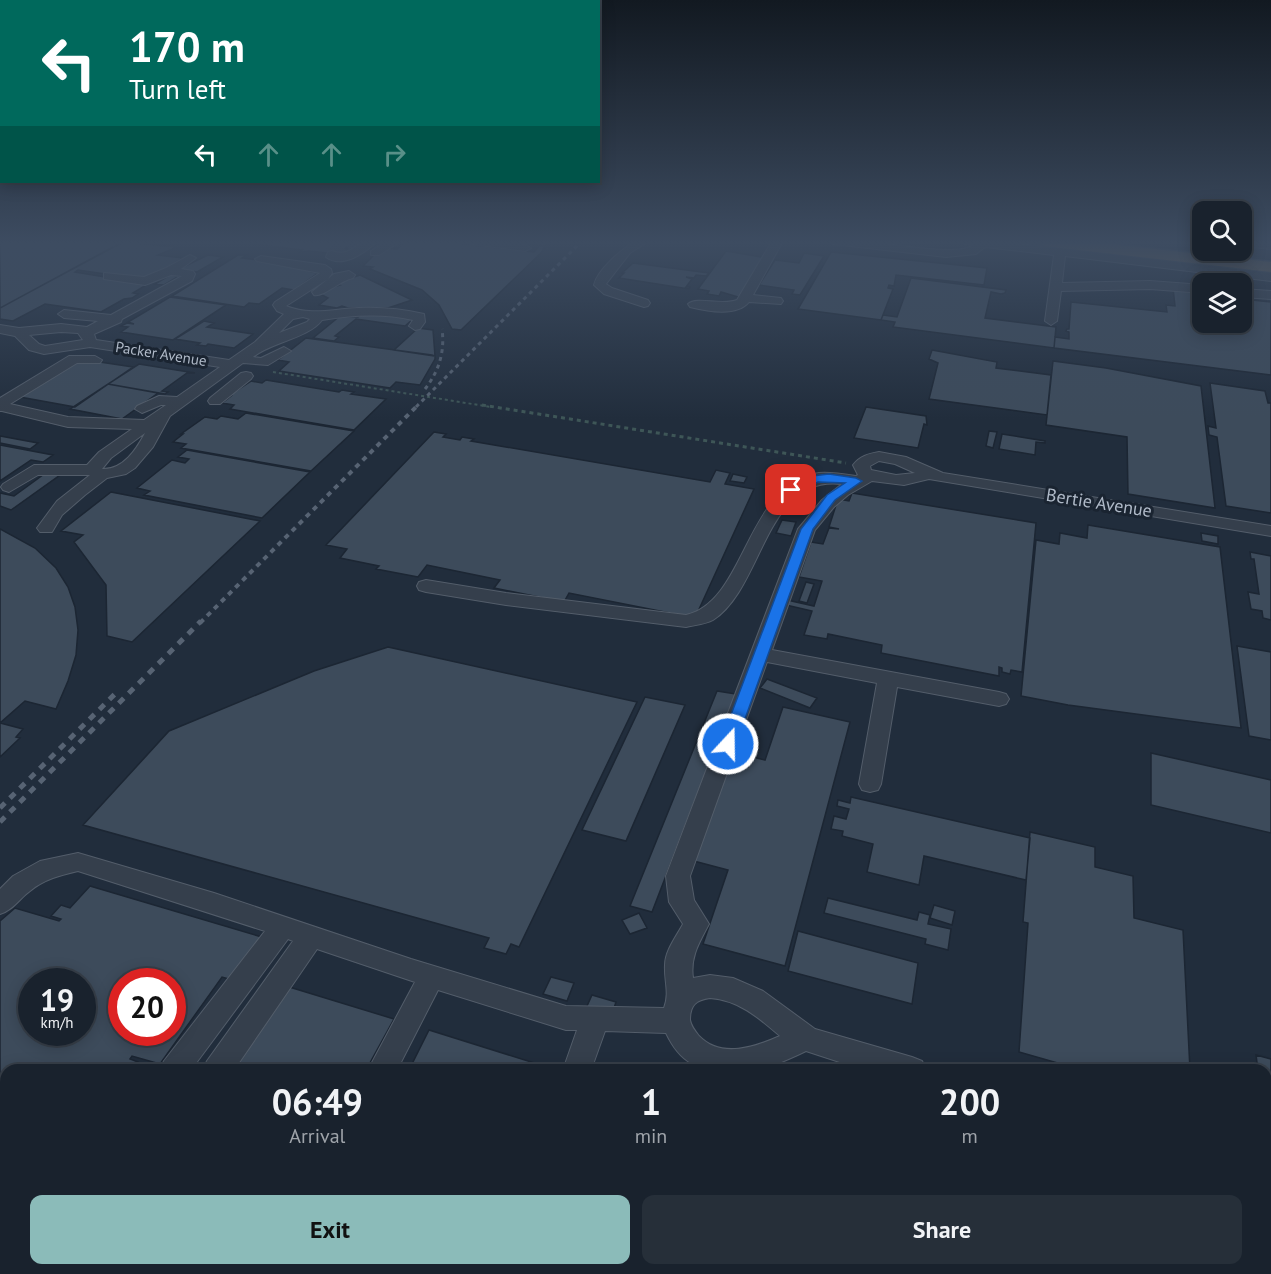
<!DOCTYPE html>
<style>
:root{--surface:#19222d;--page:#262f39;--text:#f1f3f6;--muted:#9fa4aa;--line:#373f49;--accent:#8bbbb9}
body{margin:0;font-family:"PT Sans",sans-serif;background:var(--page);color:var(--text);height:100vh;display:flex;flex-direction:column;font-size:22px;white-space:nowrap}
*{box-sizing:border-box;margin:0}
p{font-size:20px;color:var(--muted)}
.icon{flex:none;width:33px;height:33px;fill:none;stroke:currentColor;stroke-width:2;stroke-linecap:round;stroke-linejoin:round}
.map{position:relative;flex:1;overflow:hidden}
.side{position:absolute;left:0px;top:1064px;width:1272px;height:212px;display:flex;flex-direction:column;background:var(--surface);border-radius:18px 18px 0 0;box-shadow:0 3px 15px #0003,0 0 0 2px var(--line)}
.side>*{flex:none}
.guide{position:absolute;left:0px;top:0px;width:600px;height:183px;box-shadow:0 3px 15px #0003,0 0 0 2px var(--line);background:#00695c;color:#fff;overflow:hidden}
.tools{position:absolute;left:1192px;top:201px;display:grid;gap:12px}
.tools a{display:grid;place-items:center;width:60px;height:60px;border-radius:12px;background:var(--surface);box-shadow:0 3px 15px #0003,0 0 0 2px var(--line);font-size:30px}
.speed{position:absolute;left:18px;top:968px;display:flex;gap:12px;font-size:30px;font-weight:700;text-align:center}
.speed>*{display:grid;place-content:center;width:78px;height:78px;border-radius:50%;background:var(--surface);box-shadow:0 3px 15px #0003,0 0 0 2px var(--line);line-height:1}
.speed small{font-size:15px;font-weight:400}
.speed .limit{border:9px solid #d22;background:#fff;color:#111}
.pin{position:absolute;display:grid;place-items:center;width:51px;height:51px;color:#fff;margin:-26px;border-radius:12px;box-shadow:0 3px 9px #0006}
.me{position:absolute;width:66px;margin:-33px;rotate:21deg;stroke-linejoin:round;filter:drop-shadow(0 0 4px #0008)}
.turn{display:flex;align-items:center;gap:21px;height:126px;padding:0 30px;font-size:27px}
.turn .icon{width:78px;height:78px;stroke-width:2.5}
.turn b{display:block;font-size:42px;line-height:51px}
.lanes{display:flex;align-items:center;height:57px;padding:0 30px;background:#0003;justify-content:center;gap:30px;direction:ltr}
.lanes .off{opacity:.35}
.eta{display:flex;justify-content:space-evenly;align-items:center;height:102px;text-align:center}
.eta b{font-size:36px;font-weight:800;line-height:42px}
.cta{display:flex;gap:12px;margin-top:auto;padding:12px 30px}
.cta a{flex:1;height:69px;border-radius:12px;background:var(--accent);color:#111;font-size:24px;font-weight:800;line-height:69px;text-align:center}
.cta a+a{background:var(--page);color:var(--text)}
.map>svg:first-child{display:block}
</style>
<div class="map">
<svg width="1271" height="1274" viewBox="0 0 1271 1274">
<rect width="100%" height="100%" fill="#212d3c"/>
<path fill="#3d4b5b" stroke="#1c2633" stroke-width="1.5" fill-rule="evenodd" d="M0 241H125L0 308Z
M260 241H356L337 254 309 251 299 252 302 250 255 244Z
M405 241H439L534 252 540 245 545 246 541 253 461 330 452 329 439 305 422 290 370 269 373 267 363 266 375 254 387 248 397 249Z
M507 241H551L545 246Z
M122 242 177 247 158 255 183 258 147 280 78 270 75 272 148 284 133 293 138 294 132 298 124 299 101 312 45 304 13 321 0 319V308Z
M726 251 767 258 743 295 738 297 721 292 719 296 707 294 709 291 698 289Z
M831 252 958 265 987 268 984 285 896 275 894 286 889 285 888 288 893 289 881 320 798 309Z
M804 253 824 256 800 295 792 294 794 290 759 285 775 260 799 263Z
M208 255 223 257 197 272 179 269Z
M238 255H247L242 258 318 268 312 272 318 273 294 290 282 288 259 304 249 303 244 307 172 296Z
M633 263 709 273 706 276 696 275 694 278 686 277 692 279 686 287H690L689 289 619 278 624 273H622Z
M170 275 179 276 164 285 155 284Z
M360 275 412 300 388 308H348L342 306 337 308 319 305 328 298 320 294 326 289 340 285 336 283Z
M911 278 1006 290 1005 293 1001 294 991 292 985 318 1056 327 1054 348 893 327 895 322 881 320 883 315 897 317Z
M1173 288 1203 292V322H1242V299L1271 302V375L1054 348 1055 337 1069 339V332L1066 331 1067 329H1069L1071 302 1167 312 1166 305 1175 306Z
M170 297 226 305 173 340 121 332 128 327 121 326 127 323 134 324 128 322Z
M364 312 413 319 405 326 356 319 335 336 339 337 334 341 313 338 340 316 358 317Z
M204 321 214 323 207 327 253 334 234 348 208 344 206 346 197 345 200 343 175 339Z
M418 328 433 330 435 356 394 350Z
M306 338 432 355 435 356V359L420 385 396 382 390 388 279 371 289 362 278 360Z
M932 350 997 362 996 368 1051 375 1047 415 929 399 938 363 929 359Z
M80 359 133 367 75 407 20 397Z
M1053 361 1106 368 1201 386 1215 508 1128 494 1127 437 1046 425Z
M139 364 195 373H187L162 391 168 392 165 394 108 384Z
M266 380 339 392 342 390 354 392 351 394 386 399 354 430 230 409 234 405 222 403 231 396H228L251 381 262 383Z
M1210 383 1265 391 1268 403H1271V513L1226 506 1217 437 1209 435 1208 426 1216 428Z
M108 384 158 393 122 419 70 409Z
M866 407 926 416 927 425 924 424 918 448 854 438Z
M246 413 354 431 311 471 181 448 186 444 173 442 183 434H181L205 417 217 419 221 416 238 419Z
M989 431 997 432 993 448 986 446Z
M434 432 446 434 443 437 460 440 462 437 474 439 471 441 710 482 716 470 730 473 725 484 754 489 695 618 569 593 564 602 494 588 500 580 427 565 418 577 376 569 379 566 340 558 347 549 326 545Z
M1002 434 1045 441V443L1036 442 1035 455 999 449Z
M0 436 38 443 30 449 0 443Z
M0 445 53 455 43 462 31 460 0 481Z
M187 450 310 472 262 518 144 495 150 491 137 488 172 460 185 463 189 459 178 457Z
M47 472 60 475 11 510 0 506V493L14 496Z
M801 472 808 478 796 481 790 477Z
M733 474 747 477 744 483 730 481Z
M111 492 260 521 132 642 107 636 106 585 74 542 83 535 61 531Z
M852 493 1036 523 1022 672 1011 670 1010 674 1002 672V668L999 667V676L881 653 882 645 828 634 827 639 804 635 812 611 786 605 787 600 814 606 822 581 799 577 811 542 823 544 829 528 839 529 829 527 838 499 849 501Z
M782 520 796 522 791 536 776 533Z
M1088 525 1220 547 1241 728 1068 705 1021 696 1036 540 1059 544 1060 533 1087 538Z
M0 529 35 548 56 568 68 587 75 607 78 630 76 655 68 681 56 709 25 701 0 723 23 729 16 737 20 738 0 757Z
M1201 533 1218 536V544L1202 541Z
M1250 552 1271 556V620L1263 618 1262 611 1251 609 1248 592 1259 594 1254 559H1251Z
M806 582 814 584 807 603 799 601Z
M1237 646 1271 652V740L1249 736Z
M388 647 637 702 519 947 511 944 506 954 484 948 489 938 83 825 169 731 314 671Z
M767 679 817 698 810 708 760 688Z
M717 691 736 694 652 912 630 906Z
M645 697 685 705 626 841 582 830Z
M783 707 850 722 785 966 703 944 728 870 690 860 731 752 765 760Z
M1151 753 1271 780V833L1151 805Z
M851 797 1030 838 1026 880 924 856 919 885 867 872 873 844 842 836 843 831 831 829 834 816 846 819 849 809 837 806 838 800 850 803Z
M1030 832 1095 847V867L1133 876 1134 918 1183 930 1190 1070H1082L1019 1052 1028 923 1023 922Z
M90 886 265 938 236 981 222 977 160 1064 132 1056 130 1059 138 1062 132 1070H6V1228L0 1236V921L15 908 59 921 61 919 51 916 61 905 70 908ZM32 981H82V1032H32ZM122 981H172V1032H122Z
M828 898 917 920 919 912 930 915 928 924 951 929 948 950 925 944 926 939 824 913Z
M934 905 955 911 952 925 930 918Z
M639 913 647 928 630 934 622 920Z
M798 931 918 963 912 1004 788 971Z
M551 977 574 983 567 1001 543 994Z
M286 986 394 1019 366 1070H232Z
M592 995 616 1002 612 1014 587 1006Z
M429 1030 544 1066 543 1070H409Z
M1256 1055 1271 1059V1137L1266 1136V1070H1258Z
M102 1269H255L253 1274H98Z
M304 1269H458L456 1274H302Z
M579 1269H1061V1274H577Z"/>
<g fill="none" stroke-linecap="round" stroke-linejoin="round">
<path stroke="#364251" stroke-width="13" stroke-dasharray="13 7" stroke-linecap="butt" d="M332 254 348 242H354"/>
<g stroke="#535d6a" stroke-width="2">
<path id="minor" d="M364 241H377C365 253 342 269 326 257L328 252 332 251C346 256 352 249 364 241Z
M387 241H401L379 255H371V251Z
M465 241C481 240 518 239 531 248L525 251 471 244Z
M635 241H649L630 253 606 284 612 288 648 300 650 303 648 306 644 307 604 294 594 285C597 270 622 249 635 241Z
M772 241H783L753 295 781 298 783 301 781 304 749 302C737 317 706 311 690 307L688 304C697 296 722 306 737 300Z
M827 241C838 241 850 240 861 241 882 242 959 258 973 245L961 243 960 241H992L1271 273V281L1065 256 1062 283 1150 281 1203 285V293L1150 289 1061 291 1057 321 1051 325 1045 321 1054 255 985 247 976 254 946 257 833 244Z
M1242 241 1271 243V249L1242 246Z
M190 255 196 258 181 269 193 271 195 274 192 281 122 319 121 322 94 334 96 340 229 360 255 342 284 314 277 311 273 305 275 302 320 273 257 261 255 259 261 256 325 265 331 269 332 273 328 279 286 306C312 316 332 309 359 308 381 307 402 309 424 314L425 322 420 329 415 330 409 326 413 320C383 313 352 315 322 320 309 338 272 342 253 357L261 358 284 347 291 351 268 365 243 363 170 416 153 447 135 468 126 474 107 478 85 495 62 515 52 532H40L37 528 57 501 90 475H38L9 492 3 490 1 487 3 484 34 465H87L99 452 132 429 68 427 2 411H0V398L69 356H95L102 360 100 363H77L10 404 68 417 144 420 166 405H161L142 413 135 409 137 406 159 396 177 397 220 367 90 347 44 354 29 350 15 336 0 333V325L19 328 61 324 87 327 98 321 64 318 58 314 64 310 111 315 182 276 171 275 145 285 104 279V273L144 277 166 268ZM303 317 310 319 307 322 279 333 293 319ZM61 332 78 333 83 340 45 346 39 344 29 335ZM145 433C136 450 123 470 102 469L111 458Z
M349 271 355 275 353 278C339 281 324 297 314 295L312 292 334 274Z
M1242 289 1271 291V299L1242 297Z
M246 372 251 373 253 376 251 379 220 404H210L208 401 210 398 241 373Z
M879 452 906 457 943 473 1271 526V536L929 479 904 485 872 481 848 495 834 507 815 530 772 650 999 692 1006 694 1009 699 1006 704 999 706 897 687 881 784 878 790 870 792 862 790 859 784 877 683 767 662 690 876 694 900 709 924C699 943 690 957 693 978L710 975 733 978 763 991 815 1029 912 1057 922 1061 926 1070H864L806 1051C775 1066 764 1070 730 1070 697 1070 681 1064 666 1033L605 1031 591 1070H563L577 1030H566L438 990 397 1070H368L415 982 317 949 234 1070H203L207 1061 293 941 288 939 191 1070H160L164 1061 265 931 78 871C61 875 44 879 30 891 19 899 13 910 0 914V889L13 876 40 861 78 853 214 893 411 959 566 1006 664 1008C670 993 664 981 665 965 665 951 676 937 683 924L669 902 666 876 798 529 822 500 842 484C765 474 764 587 713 620 706 624 694 625 686 627L506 605 426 592 419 590 417 586 419 582 426 580 506 593 686 615C747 601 745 484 819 473 831 472 843 474 856 476L858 475 853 465C860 456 868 454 879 452ZM879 461 895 464 915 473 896 475 871 470 870 466ZM710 998C739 1000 759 1018 780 1036 755 1047 721 1059 699 1036 695 1031 691 1026 690 1020 690 1005 696 1000 710 998Z
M1266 1157 1271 1158V1188L1266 1187Z
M8 1269H42L40 1274H6Z
M66 1269H99L97 1274H64Z
M259 1269H292L290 1274H257Z
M484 1269H516L514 1274H482Z"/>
</g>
<g stroke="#404a57" stroke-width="3">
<path id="highway" d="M1036 241H1083L1271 262V272L1044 246Z"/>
</g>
<path stroke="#3e5657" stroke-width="2" stroke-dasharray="3 3" stroke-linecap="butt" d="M273 372 491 407"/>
<path stroke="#3e5657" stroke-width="3" stroke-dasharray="4 4" stroke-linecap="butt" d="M482 405 846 463"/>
<use href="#minor" fill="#353f4c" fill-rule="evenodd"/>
<use href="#highway" fill="#726552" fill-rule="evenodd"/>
<path stroke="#576373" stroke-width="3" stroke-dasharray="4 4" stroke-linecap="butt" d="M425 389C439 371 445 352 442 329
M416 407 582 241"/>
<path stroke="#576373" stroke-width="4" stroke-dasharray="5 5" stroke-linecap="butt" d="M200 623 418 405"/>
<path stroke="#576373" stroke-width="5" stroke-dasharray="7 7" stroke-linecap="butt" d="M0 808 119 690
M0 822 201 621"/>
</g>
<linearGradient id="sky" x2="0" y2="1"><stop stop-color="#121921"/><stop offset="0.58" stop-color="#3d4c61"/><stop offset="1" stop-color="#3d4c61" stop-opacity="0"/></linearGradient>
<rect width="1271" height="419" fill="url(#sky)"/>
<path fill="#1a73e8" stroke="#114b97" stroke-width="1.5" d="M829 474 856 478 862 481 835 500 813 529 736 744 733 747H723L720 744 801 529 827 495 845 483 818 482 795 493H787L785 490 812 476Z"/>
<g text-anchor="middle" stroke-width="6" stroke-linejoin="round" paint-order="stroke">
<g font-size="15" fill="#b0bac8" stroke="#1a2431">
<text transform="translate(161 354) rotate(9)" y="5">Packer Avenue</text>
</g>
<g font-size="18" fill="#b0bac8" stroke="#1a2431">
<text transform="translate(1099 503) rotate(9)" y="6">Bertie Avenue</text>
</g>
</g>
</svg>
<div class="tools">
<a><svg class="icon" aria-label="search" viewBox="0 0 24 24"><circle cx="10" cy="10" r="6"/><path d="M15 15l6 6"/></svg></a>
<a><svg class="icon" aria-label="layers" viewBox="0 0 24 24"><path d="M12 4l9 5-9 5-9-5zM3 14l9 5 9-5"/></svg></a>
</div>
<div class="speed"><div>19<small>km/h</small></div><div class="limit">20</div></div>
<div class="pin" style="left:791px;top:490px;background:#d93025"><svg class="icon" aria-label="arrive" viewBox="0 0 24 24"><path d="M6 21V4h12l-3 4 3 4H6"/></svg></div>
<svg class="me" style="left:728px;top:744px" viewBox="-20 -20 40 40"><circle r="17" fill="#1a73e8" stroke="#fff" stroke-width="3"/><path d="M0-11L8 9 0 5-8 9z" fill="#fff"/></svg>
<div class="guide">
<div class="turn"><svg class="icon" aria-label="left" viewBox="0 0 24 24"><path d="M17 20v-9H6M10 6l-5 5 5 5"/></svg><div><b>170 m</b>Turn left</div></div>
<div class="lanes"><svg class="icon" aria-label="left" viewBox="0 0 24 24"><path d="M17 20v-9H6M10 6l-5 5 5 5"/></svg><svg class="icon off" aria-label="ahead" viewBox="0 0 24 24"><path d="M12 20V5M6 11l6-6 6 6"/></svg><svg class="icon off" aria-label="ahead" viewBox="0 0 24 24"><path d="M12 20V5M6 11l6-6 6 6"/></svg><svg class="icon off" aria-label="right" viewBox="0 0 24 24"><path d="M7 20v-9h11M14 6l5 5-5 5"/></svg></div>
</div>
<section class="side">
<div class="eta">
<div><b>06:49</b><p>Arrival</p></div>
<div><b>1</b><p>min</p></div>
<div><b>200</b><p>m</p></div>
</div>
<div class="cta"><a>Exit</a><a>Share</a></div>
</section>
</div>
